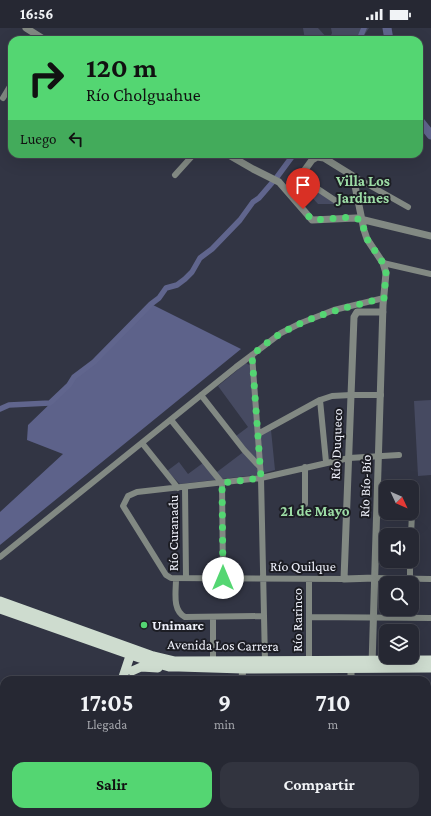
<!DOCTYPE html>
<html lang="es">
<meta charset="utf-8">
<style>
:root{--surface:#262833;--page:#32343f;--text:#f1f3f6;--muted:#a4a6ac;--line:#42444e;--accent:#54d672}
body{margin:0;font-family:"Crimson Pro",serif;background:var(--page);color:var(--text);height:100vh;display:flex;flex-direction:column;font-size:15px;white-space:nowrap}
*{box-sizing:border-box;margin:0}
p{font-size:13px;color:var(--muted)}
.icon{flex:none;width:22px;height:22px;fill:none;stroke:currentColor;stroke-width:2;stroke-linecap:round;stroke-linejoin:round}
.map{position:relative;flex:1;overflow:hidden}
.panel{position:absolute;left:0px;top:648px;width:431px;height:140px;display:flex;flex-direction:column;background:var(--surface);border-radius:12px 12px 0 0;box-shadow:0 4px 16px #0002,0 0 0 1px var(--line)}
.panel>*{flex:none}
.banner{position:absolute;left:8px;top:8px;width:415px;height:122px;border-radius:12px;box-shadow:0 4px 16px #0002,0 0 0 1px var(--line);background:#54d672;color:#111;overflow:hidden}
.needle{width:26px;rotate:134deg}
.tools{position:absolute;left:379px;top:452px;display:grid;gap:8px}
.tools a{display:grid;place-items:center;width:40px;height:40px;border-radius:8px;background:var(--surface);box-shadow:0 4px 16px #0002,0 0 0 1px var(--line);font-size:20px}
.pin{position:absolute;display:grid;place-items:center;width:34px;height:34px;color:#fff;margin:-41px -17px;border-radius:50% 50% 50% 0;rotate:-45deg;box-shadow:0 0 4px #0007}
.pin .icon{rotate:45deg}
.me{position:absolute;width:44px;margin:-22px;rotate:0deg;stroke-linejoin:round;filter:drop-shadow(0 0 3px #0008)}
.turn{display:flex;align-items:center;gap:14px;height:84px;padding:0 12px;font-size:18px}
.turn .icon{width:52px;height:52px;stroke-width:2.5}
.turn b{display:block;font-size:28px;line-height:34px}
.then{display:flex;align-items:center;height:38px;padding:0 12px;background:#0003;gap:8px;font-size:15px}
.eta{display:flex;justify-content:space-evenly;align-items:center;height:68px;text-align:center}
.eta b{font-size:24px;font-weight:700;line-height:28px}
.cta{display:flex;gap:8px;margin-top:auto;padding:8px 12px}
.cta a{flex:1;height:46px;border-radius:12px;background:var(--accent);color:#111;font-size:16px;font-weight:700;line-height:46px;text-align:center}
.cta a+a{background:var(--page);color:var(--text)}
.status{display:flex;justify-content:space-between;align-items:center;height:28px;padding:0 20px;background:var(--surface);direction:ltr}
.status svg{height:11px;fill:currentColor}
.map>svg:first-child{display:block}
</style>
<div class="status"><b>16:56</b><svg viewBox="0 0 49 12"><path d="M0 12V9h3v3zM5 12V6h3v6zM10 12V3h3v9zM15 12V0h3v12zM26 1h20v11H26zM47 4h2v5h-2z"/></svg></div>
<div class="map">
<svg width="431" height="788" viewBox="0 0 431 788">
<rect width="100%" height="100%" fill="#323544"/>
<path fill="#464a61" d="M303 0H318L329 12 332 5 331 0H369L361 12H305Z
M311 158 335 174V176H318L309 166Z
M246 335 251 338 256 409 271 402 275 442 257 447 180 456 167 443 179 434 188 446 203 435 213 447 246 422 236 408 248 399 218 358Z
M431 372V447L418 448 414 373Z"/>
<path fill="#5d628a" d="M151 276 241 321 0 517V484L63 426 27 412 28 397 57 369 69 357 74 349 94 334Z"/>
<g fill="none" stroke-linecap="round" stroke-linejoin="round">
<path stroke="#60658d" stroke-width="5.5" d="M359 12 364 0
M0 381 9 377 50 375 69 357 74 349 94 334 151 276 159 270 166 260 177 257 185 251 192 244 200 230 212 221 240 192 253 174 259 170 277 149 294 126"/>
<path stroke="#60658d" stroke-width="9" d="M387 0 389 12
M419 92 431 107"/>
<path stroke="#828983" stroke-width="6" d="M3 70 12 55
M175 147 194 126
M353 148 408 179
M300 149 336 173 357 171
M383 235 431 246
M252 327 261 450 265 633
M201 367 244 422 260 439
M320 372 326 434
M171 392 222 455 223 550
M258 406 320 372 332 368 351 367H381
M142 415 178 460
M185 459 186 550
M305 476V439
M412 478V464
M411 507 412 485
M0 529 236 339 281 305 301 295 334 282 384 270
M375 550 431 551
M410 550V533
M176 551C176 564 172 582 185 589L264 588
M344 551 171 550 166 547 123 478 128 468 137 464 261 450 349 430 399 427
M309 589 431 590
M309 632V551
M213 633V589
M427 749H431
M0 753 4 741
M129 788V784"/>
<path stroke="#828983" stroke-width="7" d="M26 0 45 12
M227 126 253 141 279 154 312 192 356 190 431 208
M289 164 312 132 317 129 324 130 353 148 364 202 367 211 383 235 386 245 383 277 372 637
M375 550 344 551 354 289 357 284H383
M242 652 243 636
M351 652V640
M0 764 4 765
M59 784 71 788
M350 784V788
M240 788V784"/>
<path stroke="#cedccf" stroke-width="9" d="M0 573 153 628 174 633 431 632
M0 581 148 633 169 639H179L243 641 431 640
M132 643 141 639 158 640
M122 652 132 622
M75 788 77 784
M82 788 84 784"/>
</g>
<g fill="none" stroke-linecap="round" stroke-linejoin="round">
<path stroke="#54d672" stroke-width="7" stroke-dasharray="0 12.6" d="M223 550 222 455 261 450 252 327C262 319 271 311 282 305 314 286 349 279 384 270L386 245 383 235 367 211 364 202 362 192 350 189 316 192 310 190 303 181"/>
</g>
<circle fill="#54d672" stroke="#1c1d24" stroke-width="1.5" cx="144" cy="597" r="4"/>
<g text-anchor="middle" stroke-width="4" stroke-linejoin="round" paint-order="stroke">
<g font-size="14" fill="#eff1fb" stroke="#1c1d24">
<text transform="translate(336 416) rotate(-88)" y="5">Río Duqueco</text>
<text transform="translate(365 458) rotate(-88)" y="5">Río Bío-Bío</text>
<text transform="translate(173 505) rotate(-90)" y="5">Río Curanadu</text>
<text x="303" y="543">Río Quilque</text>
<text transform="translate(297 592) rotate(-90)" y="5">Río Rarinco</text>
<text transform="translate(223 617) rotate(1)" y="5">Avenida Los Carrera</text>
</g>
<g font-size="14" font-weight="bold" fill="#eff1fb" stroke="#1c1d24" text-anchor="start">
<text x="152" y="602">Unimarc</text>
</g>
<g font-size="15" font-weight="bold" fill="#9cdca5" stroke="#1c1d24">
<text x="363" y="158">Villa Los<tspan x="363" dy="17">Jardines</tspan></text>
<text x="315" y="488">21 de Mayo</text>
</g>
</g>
</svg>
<div class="tools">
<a><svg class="needle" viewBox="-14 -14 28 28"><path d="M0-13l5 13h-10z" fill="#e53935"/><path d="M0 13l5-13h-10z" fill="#a4a6ac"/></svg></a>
<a><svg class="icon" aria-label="sound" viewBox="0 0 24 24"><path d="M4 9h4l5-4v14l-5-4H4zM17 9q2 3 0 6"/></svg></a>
<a><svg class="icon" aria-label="search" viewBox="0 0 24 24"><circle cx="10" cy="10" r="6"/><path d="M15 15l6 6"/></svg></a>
<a><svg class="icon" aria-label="layers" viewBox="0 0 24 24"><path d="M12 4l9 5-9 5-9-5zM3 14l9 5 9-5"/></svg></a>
</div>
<div class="pin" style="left:303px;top:181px;background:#d93025"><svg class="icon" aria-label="arrive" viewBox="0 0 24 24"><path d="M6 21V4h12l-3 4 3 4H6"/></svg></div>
<svg class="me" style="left:223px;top:550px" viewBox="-20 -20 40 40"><circle r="19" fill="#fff"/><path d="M0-13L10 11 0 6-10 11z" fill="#54d672"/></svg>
<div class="banner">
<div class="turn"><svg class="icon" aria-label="right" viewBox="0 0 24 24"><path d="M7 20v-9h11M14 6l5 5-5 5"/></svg><div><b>120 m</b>Río Cholguahue</div></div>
<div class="then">Luego<svg class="icon" aria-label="left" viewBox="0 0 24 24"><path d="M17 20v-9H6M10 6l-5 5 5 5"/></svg></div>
</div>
<section class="panel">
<div class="eta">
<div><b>17:05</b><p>Llegada</p></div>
<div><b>9</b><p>min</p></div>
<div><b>710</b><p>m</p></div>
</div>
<div class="cta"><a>Salir</a><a>Compartir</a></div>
</section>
</div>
